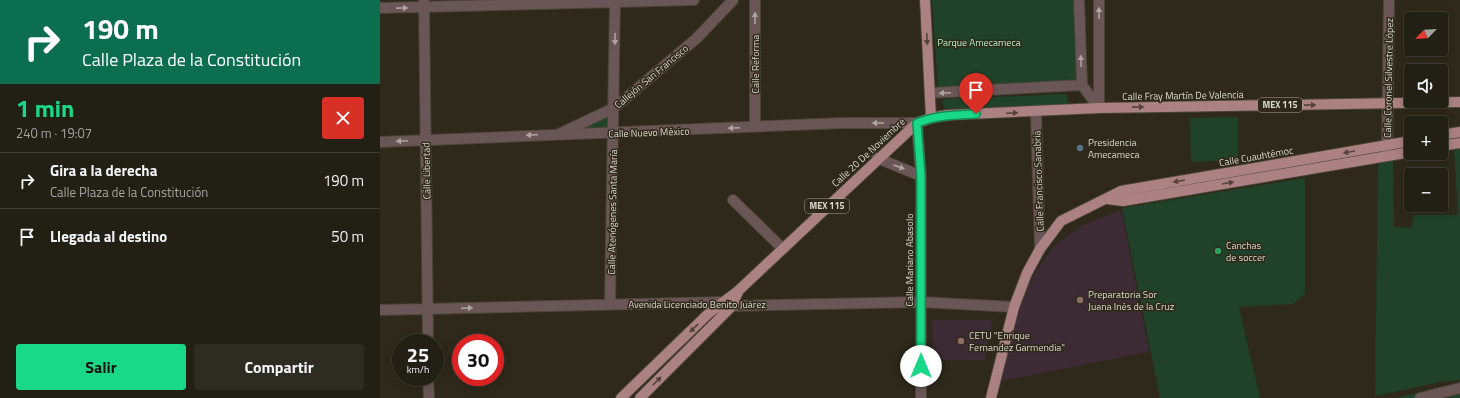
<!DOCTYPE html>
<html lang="es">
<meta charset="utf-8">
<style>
:root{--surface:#221f14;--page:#2e2c22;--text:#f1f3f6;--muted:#a2a2a0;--line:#3f3d34;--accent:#19d988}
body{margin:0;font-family:"Titillium Web",sans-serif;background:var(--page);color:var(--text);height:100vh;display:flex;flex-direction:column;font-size:15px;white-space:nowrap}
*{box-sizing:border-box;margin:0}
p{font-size:13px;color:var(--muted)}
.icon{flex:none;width:22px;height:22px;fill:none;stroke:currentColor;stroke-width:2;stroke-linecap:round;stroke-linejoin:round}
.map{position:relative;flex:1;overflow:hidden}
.details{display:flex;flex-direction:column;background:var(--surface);width:380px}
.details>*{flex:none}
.banner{background:#0b6e4f;color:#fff;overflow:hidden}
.needle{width:26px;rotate:245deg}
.fabs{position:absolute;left:1024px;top:12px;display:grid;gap:8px}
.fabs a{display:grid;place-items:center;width:44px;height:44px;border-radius:4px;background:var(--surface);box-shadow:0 2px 10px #0003,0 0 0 1px var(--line);font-size:20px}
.speed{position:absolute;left:12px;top:334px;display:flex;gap:8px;font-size:20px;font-weight:700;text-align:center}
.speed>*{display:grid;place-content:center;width:52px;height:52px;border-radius:50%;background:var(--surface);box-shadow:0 2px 10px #0003,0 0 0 1px var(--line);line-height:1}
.speed small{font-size:10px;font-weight:400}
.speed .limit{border:6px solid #d22;background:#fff;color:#111}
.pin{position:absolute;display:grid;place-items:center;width:34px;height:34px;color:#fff;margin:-41px -17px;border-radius:50% 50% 50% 0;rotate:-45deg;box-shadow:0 0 4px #0007}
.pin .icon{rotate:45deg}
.me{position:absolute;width:44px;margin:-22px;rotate:0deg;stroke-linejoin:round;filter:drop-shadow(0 0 3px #0008)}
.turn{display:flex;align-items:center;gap:14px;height:84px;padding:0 16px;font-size:18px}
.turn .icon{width:52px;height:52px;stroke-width:2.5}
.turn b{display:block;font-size:28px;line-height:34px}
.round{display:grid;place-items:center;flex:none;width:42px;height:42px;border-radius:4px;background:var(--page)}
.headline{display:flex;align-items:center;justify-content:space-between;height:68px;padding:0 16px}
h1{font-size:24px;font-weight:700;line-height:30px;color:var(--accent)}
.cta{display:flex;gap:8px;margin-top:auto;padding:8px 16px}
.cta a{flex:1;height:46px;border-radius:4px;background:var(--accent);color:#111;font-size:16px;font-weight:700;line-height:46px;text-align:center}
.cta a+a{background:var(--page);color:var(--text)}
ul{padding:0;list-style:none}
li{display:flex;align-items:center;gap:12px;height:56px;padding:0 16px;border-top:1px solid var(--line)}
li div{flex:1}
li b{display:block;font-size:15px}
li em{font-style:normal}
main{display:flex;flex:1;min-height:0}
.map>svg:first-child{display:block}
</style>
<main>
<section class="details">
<div class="banner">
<div class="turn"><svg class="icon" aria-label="right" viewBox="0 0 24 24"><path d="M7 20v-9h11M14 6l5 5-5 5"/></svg><div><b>190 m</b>Calle Plaza de la Constitución</div></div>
</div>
<div class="headline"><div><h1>1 min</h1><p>240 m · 19:07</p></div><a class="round" style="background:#d93025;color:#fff"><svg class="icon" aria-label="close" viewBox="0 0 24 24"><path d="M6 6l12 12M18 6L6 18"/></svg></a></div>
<ul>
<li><svg class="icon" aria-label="right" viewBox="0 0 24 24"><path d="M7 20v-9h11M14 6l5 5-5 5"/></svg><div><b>Gira a la derecha</b><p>Calle Plaza de la Constitución</p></div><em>190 m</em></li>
<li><svg class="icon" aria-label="arrive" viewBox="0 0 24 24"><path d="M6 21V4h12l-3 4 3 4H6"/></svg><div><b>Llegada al destino</b></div><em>50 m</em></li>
</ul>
<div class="cta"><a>Salir</a><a>Compartir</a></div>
</section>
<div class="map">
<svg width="1080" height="398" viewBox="0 0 1080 398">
<rect width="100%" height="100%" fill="#2e291a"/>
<path fill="#3c2b34" d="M741 210 769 352 622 381 627 353 638 311 655 272 675 245 703 225Z
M552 320H612L605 360H553Z"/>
<path fill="#20422a" d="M552 0H696L698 81 558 87Z
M686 94 688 101 686 104 565 109 562 102 564 99Z
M230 112 228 131 183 133Z
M858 117V160L811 162 810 118Z
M1080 149V380L1060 382 995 396 998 164 1013 160 1014 227 1031 228 1034 215H1078L1074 150Z
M925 178V294L913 304 859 307 880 398H780L742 208Z
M1080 385V398H1016L1061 387Z"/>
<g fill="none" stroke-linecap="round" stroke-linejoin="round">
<g stroke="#4a4537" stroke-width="12">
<path id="minor" d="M44 0 48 343
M699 0 702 85 719 108
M719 0V108
M0 8 314 0
M550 93 702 85
M656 112 660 249
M375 127V0
M181 133 234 108 317 38 353 0
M0 142 463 123H537L541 176V398
M1007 154 1009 0
M497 158 541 176
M353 200 403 249
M230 303 235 0
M0 310 343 302 352 306 541 302 634 307
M48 377 49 398
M1040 398 1080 388"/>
</g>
<g stroke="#4a4537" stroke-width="12">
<path id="major" d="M545 0 551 118
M1061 135 1080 132
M1061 146 1080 143
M727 199 743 201 1031 152
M241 398 329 313 358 291 537 123 551 118 567 115 719 108 1080 102
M260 398 352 306 358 292
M611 398 634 307 647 273 660 249 681 221 741 191 1031 141"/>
</g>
<use href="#minor" stroke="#6b5657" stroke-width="10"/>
<use href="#major" stroke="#ab8184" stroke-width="10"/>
</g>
<defs><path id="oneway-solid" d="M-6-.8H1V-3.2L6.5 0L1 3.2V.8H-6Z"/></defs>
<g fill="#afa59f">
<use href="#oneway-solid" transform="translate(22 8) rotate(-1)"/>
<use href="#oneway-solid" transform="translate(719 13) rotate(-90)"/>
<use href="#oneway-solid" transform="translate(375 18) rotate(-90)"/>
<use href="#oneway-solid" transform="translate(235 39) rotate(91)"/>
<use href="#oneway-solid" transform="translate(701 61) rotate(-92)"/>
<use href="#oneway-solid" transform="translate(565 93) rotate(177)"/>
<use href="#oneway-solid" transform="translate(498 123) rotate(180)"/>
<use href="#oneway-solid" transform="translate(354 128) rotate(178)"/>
<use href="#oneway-solid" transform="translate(152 135) rotate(178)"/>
<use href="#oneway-solid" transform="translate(22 141) rotate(177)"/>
<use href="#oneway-solid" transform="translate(519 167) rotate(20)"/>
<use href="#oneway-solid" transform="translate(87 308) rotate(-2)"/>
</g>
<g fill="#54433a">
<use href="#oneway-solid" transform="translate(547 39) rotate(87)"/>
<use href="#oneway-solid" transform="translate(930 105) rotate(-1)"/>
<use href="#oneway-solid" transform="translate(758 107) rotate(-1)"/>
<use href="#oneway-solid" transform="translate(632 113) rotate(-2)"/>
<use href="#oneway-solid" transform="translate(969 152) rotate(170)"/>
<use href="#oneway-solid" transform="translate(799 181) rotate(170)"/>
<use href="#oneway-solid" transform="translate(848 183) rotate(-10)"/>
<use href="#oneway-solid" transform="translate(314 328) rotate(136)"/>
<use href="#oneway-solid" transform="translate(277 381) rotate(-45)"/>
</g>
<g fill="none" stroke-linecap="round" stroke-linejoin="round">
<g stroke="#108d58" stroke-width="10">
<path id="route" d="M541 366V176L537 123C557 115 576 115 596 114"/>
</g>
<use href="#route" stroke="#19d988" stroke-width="7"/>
</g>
<circle fill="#5c6f8a" stroke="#2e291a" stroke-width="1.5" cx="700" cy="148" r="4"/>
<circle fill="#2e9e5b" stroke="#2e291a" stroke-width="1.5" cx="838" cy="251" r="4"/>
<g fill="#8d6e63" stroke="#2e291a" stroke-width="1.5">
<circle cx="700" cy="300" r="4"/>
<circle cx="581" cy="341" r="4"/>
</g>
<g text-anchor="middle" stroke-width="3" stroke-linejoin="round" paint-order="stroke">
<g fill="#2e291a" stroke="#a8a499" stroke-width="1">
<rect x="878" y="98" width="44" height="14" rx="3"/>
<rect x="425" y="199" width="44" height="14" rx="3"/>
</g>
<g font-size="9" font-weight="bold" fill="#dcd9cf">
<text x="900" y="108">MEX 115</text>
<text x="447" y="209">MEX 115</text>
</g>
<g font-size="10" fill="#b6f4c4" stroke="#2e291a">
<text x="599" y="46">Parque Amecameca</text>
</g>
<g font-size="10" fill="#dcd9cf" stroke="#2e291a">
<text transform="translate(375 64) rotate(-90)" y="4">Calle Reforma</text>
<text transform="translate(271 76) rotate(-40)" y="4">Callejón San Francisco</text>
<text transform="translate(1008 78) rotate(-89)" y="4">Calle Coronel Silvestre López</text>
<text transform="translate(803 95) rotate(-1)" y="4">Calle Fray Martín De Valencia</text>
<text transform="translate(269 132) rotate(-2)" y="4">Calle Nuevo México</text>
<text transform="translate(488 152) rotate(-43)" y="4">Calle 20 De Noviembre</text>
<text transform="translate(876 156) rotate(-10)" y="4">Calle Cuauhtémoc</text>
<text transform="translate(46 171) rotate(-91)" y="4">Calle Libertad</text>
<text transform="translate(658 181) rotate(-92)" y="4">Calle Francisco Sanabria</text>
<text transform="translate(232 212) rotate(-89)" y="4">Calle Atenógenes Santa María</text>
<text transform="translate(529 260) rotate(-90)" y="4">Calle Mariano Abasolo</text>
<text x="317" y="308">Avenida Licenciado Benito Juárez</text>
</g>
<g font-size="10" fill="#dcd9cf" stroke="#2e291a" text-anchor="start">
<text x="708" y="146">Presidencia<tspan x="708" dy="12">Amecameca</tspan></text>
<text x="846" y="249">Canchas<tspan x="846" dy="12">de soccer</tspan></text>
<text x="708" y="298">Preparatoria Sor<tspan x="708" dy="12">Juana Inés de la Cruz</tspan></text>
<text x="589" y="339">CETU "Enrique<tspan x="589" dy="12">Fernandez Garmendia"</tspan></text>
</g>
</g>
</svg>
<div class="fabs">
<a><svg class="needle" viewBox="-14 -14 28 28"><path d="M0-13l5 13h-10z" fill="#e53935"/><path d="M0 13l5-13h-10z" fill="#a2a2a0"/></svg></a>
<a><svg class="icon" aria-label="sound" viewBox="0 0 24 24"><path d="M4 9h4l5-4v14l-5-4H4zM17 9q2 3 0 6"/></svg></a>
<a>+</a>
<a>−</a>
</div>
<div class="speed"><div>25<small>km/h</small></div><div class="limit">30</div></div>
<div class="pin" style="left:596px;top:114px;background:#d93025"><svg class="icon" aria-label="arrive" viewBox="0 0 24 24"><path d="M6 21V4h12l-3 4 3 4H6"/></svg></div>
<svg class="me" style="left:541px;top:366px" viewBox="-20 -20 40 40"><circle r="19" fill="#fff"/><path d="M0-13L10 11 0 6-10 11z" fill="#19d988"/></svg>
</div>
</main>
